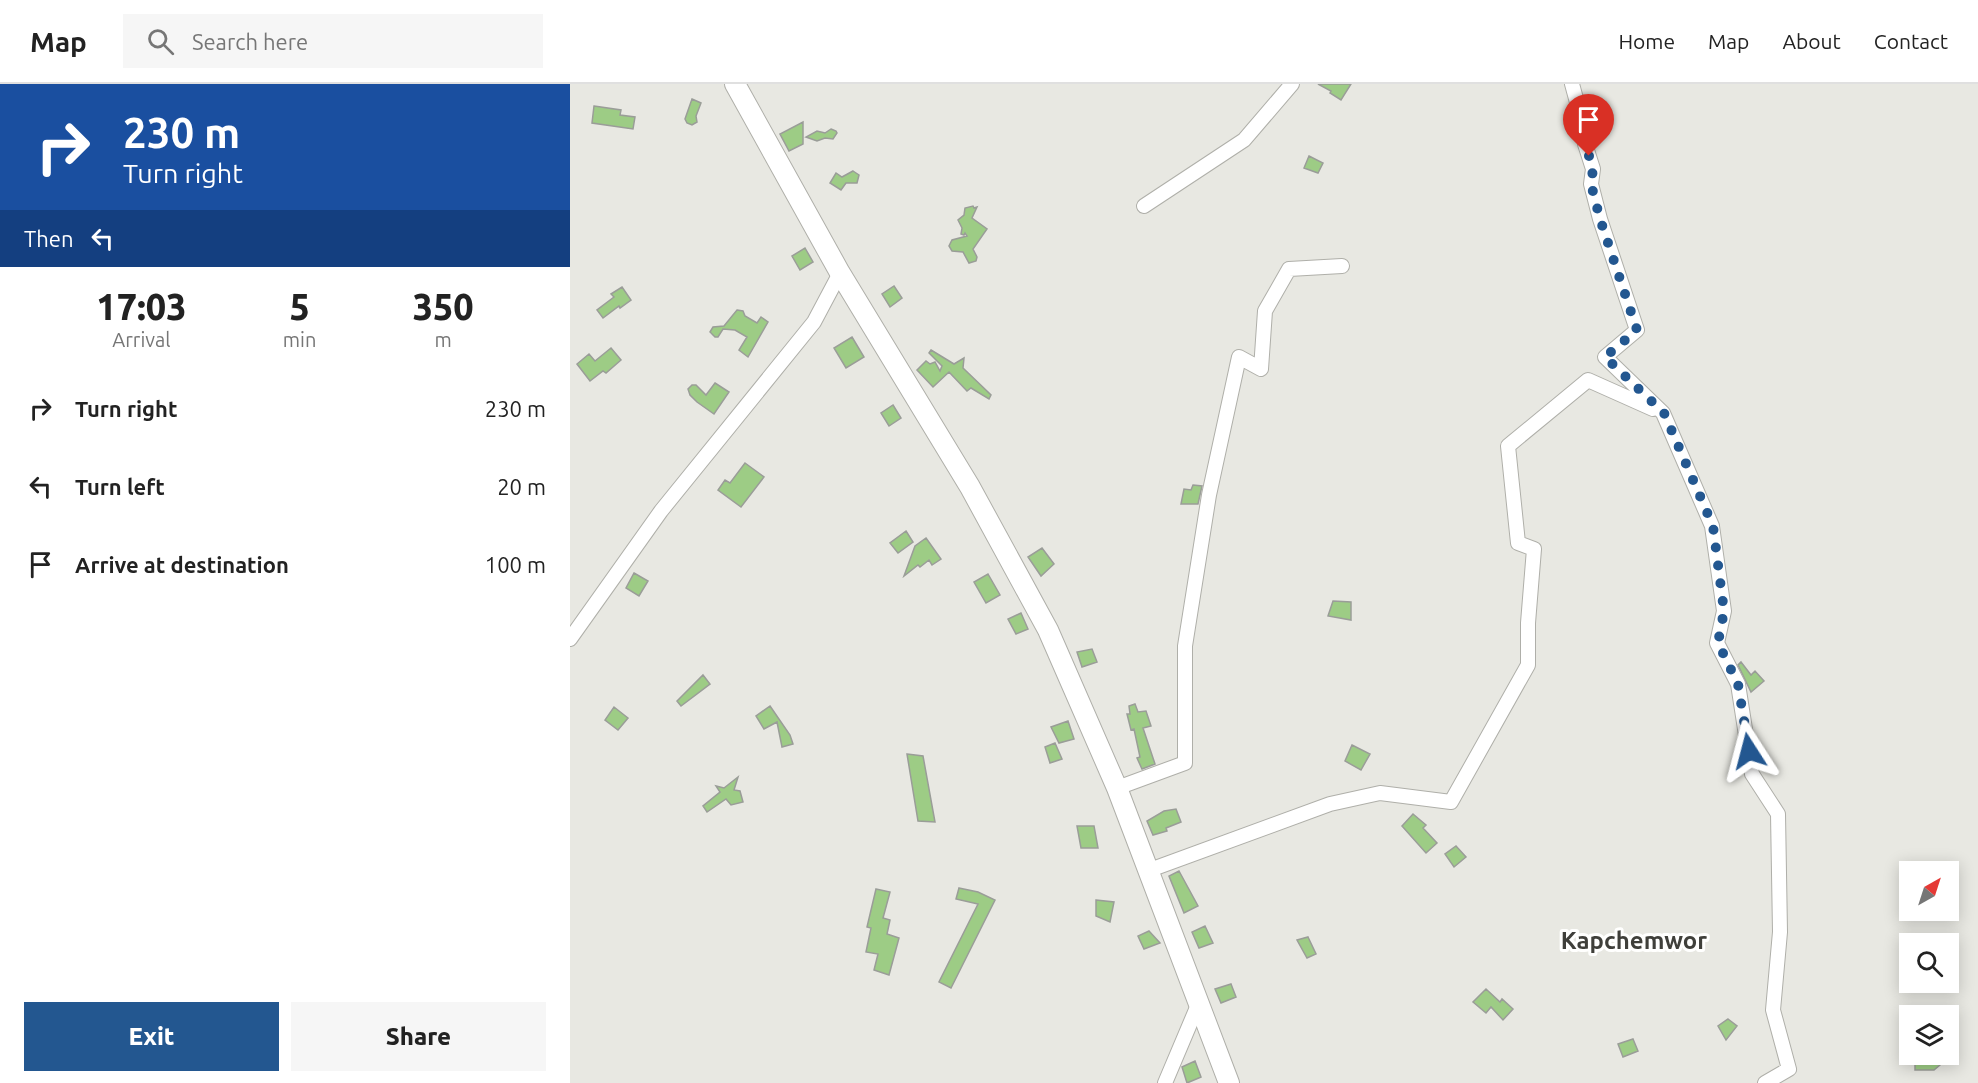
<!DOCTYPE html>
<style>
:root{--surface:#fff;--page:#f6f6f6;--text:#222;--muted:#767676;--line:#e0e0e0;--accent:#235790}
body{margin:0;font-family:Ubuntu,sans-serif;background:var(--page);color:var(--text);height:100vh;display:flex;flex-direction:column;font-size:22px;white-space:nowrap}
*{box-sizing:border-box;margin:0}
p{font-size:20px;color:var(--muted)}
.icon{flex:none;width:33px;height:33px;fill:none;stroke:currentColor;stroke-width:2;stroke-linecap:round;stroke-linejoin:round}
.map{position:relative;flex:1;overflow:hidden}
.side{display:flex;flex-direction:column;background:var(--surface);width:570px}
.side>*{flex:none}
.banner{background:#1a4fa0;color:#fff;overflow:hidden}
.needle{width:39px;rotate:39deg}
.buttons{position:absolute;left:1329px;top:777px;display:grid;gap:12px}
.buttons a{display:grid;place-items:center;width:60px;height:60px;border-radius:0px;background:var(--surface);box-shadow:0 3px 15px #0003;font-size:30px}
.pin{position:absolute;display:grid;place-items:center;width:51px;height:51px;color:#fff;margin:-62px -26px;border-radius:50% 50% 50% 0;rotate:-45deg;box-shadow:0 0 6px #0007}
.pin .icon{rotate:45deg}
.me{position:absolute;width:66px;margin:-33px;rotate:351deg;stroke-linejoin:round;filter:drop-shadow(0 0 4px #0008)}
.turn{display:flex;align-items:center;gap:21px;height:126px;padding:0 24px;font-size:27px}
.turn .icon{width:78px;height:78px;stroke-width:2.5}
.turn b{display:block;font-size:42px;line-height:51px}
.then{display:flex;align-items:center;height:57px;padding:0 24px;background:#0003;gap:12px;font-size:22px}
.eta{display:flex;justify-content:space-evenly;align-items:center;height:102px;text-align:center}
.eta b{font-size:36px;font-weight:800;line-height:42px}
.cta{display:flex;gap:12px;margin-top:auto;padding:12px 24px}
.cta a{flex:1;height:69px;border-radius:0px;background:var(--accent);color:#fff;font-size:24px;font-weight:800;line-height:69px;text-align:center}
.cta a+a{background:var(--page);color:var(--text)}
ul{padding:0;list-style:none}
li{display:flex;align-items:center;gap:18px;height:78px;padding:0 24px}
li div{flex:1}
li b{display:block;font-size:22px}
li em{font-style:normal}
header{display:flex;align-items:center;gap:36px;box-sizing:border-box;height:84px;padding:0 30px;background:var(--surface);border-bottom:2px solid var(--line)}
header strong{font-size:28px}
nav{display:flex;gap:33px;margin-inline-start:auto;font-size:21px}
.search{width:420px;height:54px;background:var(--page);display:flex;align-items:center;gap:15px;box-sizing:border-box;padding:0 21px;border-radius:0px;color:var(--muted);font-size:22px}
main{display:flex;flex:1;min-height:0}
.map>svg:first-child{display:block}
</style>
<header>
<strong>Map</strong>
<div class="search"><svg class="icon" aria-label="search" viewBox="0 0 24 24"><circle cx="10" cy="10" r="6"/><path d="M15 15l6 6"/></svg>Search here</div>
<nav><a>Home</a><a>Map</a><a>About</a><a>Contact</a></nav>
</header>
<main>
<section class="side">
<div class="banner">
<div class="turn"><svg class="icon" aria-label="right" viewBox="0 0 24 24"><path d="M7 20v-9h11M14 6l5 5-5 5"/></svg><div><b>230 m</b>Turn right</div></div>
<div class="then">Then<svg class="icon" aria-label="left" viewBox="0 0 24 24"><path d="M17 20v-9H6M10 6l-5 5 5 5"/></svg></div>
</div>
<div class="eta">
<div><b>17:03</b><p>Arrival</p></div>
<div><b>5</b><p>min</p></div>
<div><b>350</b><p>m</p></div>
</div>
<ul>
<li><svg class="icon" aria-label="right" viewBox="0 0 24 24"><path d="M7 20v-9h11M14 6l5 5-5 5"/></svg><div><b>Turn right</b></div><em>230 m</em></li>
<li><svg class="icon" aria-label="left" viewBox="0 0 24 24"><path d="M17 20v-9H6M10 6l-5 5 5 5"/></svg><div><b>Turn left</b></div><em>20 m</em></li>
<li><svg class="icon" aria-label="arrive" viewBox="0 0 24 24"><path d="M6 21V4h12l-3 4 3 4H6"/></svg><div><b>Arrive at destination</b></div><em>100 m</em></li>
</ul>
<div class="cta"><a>Exit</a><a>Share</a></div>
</section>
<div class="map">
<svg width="1408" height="999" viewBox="0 0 1408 999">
<rect width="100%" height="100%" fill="#e8e8e2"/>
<path fill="#9dcc85" stroke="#9a9d98" stroke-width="1.5" d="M748 0H781L771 16 760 9 761 7Z
M122 15 131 19 126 32 127 38 122 41 117 39 115 35Z
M24 22 51 26 50 31 65 33 63 45 22 39Z
M233 38V60L219 67 210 50Z
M261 45 266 47 267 49 263 55 255 54 247 57 236 53 247 47 255 49Z
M739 72 753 79 748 89 734 84Z
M283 87 289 91 287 99H276L271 106 260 99 266 89 272 93Z
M403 122 404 124 407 123 402 134 417 145 403 165 407 173 406 177 399 179 393 168 382 167 379 162 382 156 397 152 395 149 394 151 391 150 392 144 388 136 394 131 395 124Z
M235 164 243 178 230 186 222 172Z
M324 202 332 214 320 223 312 210Z
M52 203 61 216 50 224 49 222 33 234 27 226 44 213 41 210Z
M167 226 173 227 175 232 187 239 191 233 198 238 178 273 169 266 177 253 165 246 153 245 148 253H145L140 248 143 243 154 242Z
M282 253 294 273 276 284 264 264Z
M41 264 51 276 36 289 33 287 20 297 7 280 19 270 25 277Z
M361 266 384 280 394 274 393 284 421 311 419 315 401 304 397 307 379 288 363 303 347 286 356 277 360 280 365 278 370 287 372 282 359 269Z
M145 299 159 308 144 330 127 318 120 311 118 305 122 301H126L136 311Z
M323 321 331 334 319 342 311 329Z
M175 379 194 393 171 423 148 406 155 396 160 399Z
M623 401 632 402 628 420H611L614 405 621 406Z
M336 447 343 458 328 469 320 459Z
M356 454 371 475 362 481 359 476 350 483 348 481 334 492 345 462Z
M472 464 484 480 471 492 458 473Z
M64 489 78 497 69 512 56 504Z
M418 490 430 511 416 519 404 498Z
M763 517 781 518V536L758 532Z
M451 529 458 545 446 550 438 535Z
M522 565 527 578 512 583 507 568Z
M1171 578 1181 591 1185 587 1194 597 1181 608 1168 581Z
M133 591 140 600 111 622 107 617Z
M565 620 568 628 576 627 581 642 573 644 585 680 572 685 567 674 570 673 564 645 561 646 557 630H560L559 622Z
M200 622 220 651 223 660 212 663 207 638 194 645 186 632Z
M44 623 58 634 48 646 35 636Z
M498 637 504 655 489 659 481 643Z
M485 659 492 675 480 679 475 663Z
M782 661 800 670 791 686 775 677Z
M337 670 353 672 365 738 348 737Z
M168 693 164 706 170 707 173 718 161 721 156 715 137 728 133 722 150 708 146 702 154 704Z
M606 725 611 738 596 744 597 747 583 751 577 737 594 727Z
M843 730 856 741 853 744 867 759 856 769 832 742Z
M507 742H524L528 764H511Z
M886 762 896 773 884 783 875 770Z
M609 787 628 822 614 829 599 792Z
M389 804 408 808 425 816 381 904 369 898 408 820 386 815Z
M306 805 320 808 313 834 320 836 317 850 329 854 319 891 304 886 308 870 296 868 301 844 297 843Z
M526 816 544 818 540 838 526 832Z
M635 842 643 859 629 864 622 848Z
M579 847 590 859 574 865 568 852Z
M738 853 746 870 737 874 727 856Z
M661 900 666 913 651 919 645 905Z
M916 905 930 918 932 915 943 925 933 936 921 923 916 929 903 918Z
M1158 935 1167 942 1156 956 1148 942Z
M1063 955 1068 967 1053 973 1048 960Z
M1354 970H1371L1376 976 1364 986H1345V973Z
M625 977 631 993 617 999 612 983Z"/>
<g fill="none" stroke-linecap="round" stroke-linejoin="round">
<g stroke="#afafa9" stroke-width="16">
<path id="street" d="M1002 0 1015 48V60L1023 85 1021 100 1030 135 1067 246 1035 273 1093 329 1142 442 1154 527 1147 559 1168 600 1182 690 1208 730 1210 848 1203 926 1219 985 1195 999
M574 122 674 56 722 0
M0 555 91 427 244 238 270 189
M547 704 615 679V562L639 411 669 273 691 285 695 227 719 185 772 182
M577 787 760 720 810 709 881 718 958 581V539L964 465 948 459 938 362 1018 296 1083 325
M595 999 628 921"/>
</g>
<g stroke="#afafa9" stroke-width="22">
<path id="secondary" d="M165 0 270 189 400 403 478 546 547 704 659 999"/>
</g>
<use href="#street" stroke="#fff" stroke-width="14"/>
<use href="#secondary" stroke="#fff" stroke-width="20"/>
</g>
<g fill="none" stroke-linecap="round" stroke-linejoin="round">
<path stroke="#235790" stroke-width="10" stroke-dasharray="0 18" d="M1019 72 1023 85 1021 100 1030 135 1067 246 1035 273 1094 329 1143 442 1154 527 1148 559 1168 600 1179 667"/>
</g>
<g text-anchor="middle" stroke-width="6" stroke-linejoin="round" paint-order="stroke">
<g font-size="24" font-weight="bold" fill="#3f3f3a" stroke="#fffffe">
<text x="1064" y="865">Kapchemwor</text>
</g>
</g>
</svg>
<div class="buttons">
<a><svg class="needle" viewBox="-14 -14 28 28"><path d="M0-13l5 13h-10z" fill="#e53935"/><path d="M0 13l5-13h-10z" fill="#767676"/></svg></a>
<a><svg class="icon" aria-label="search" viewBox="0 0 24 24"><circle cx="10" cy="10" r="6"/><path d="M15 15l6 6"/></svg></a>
<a><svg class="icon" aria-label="layers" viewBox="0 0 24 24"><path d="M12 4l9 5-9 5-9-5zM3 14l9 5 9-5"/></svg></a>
</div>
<div class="pin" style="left:1019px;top:72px;background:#d93025"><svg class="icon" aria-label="arrive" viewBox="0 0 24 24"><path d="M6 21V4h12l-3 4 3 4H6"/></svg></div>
<svg class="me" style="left:1179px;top:667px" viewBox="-20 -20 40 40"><path d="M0-17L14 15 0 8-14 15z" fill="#235790" stroke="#fff" stroke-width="4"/></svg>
</div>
</main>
